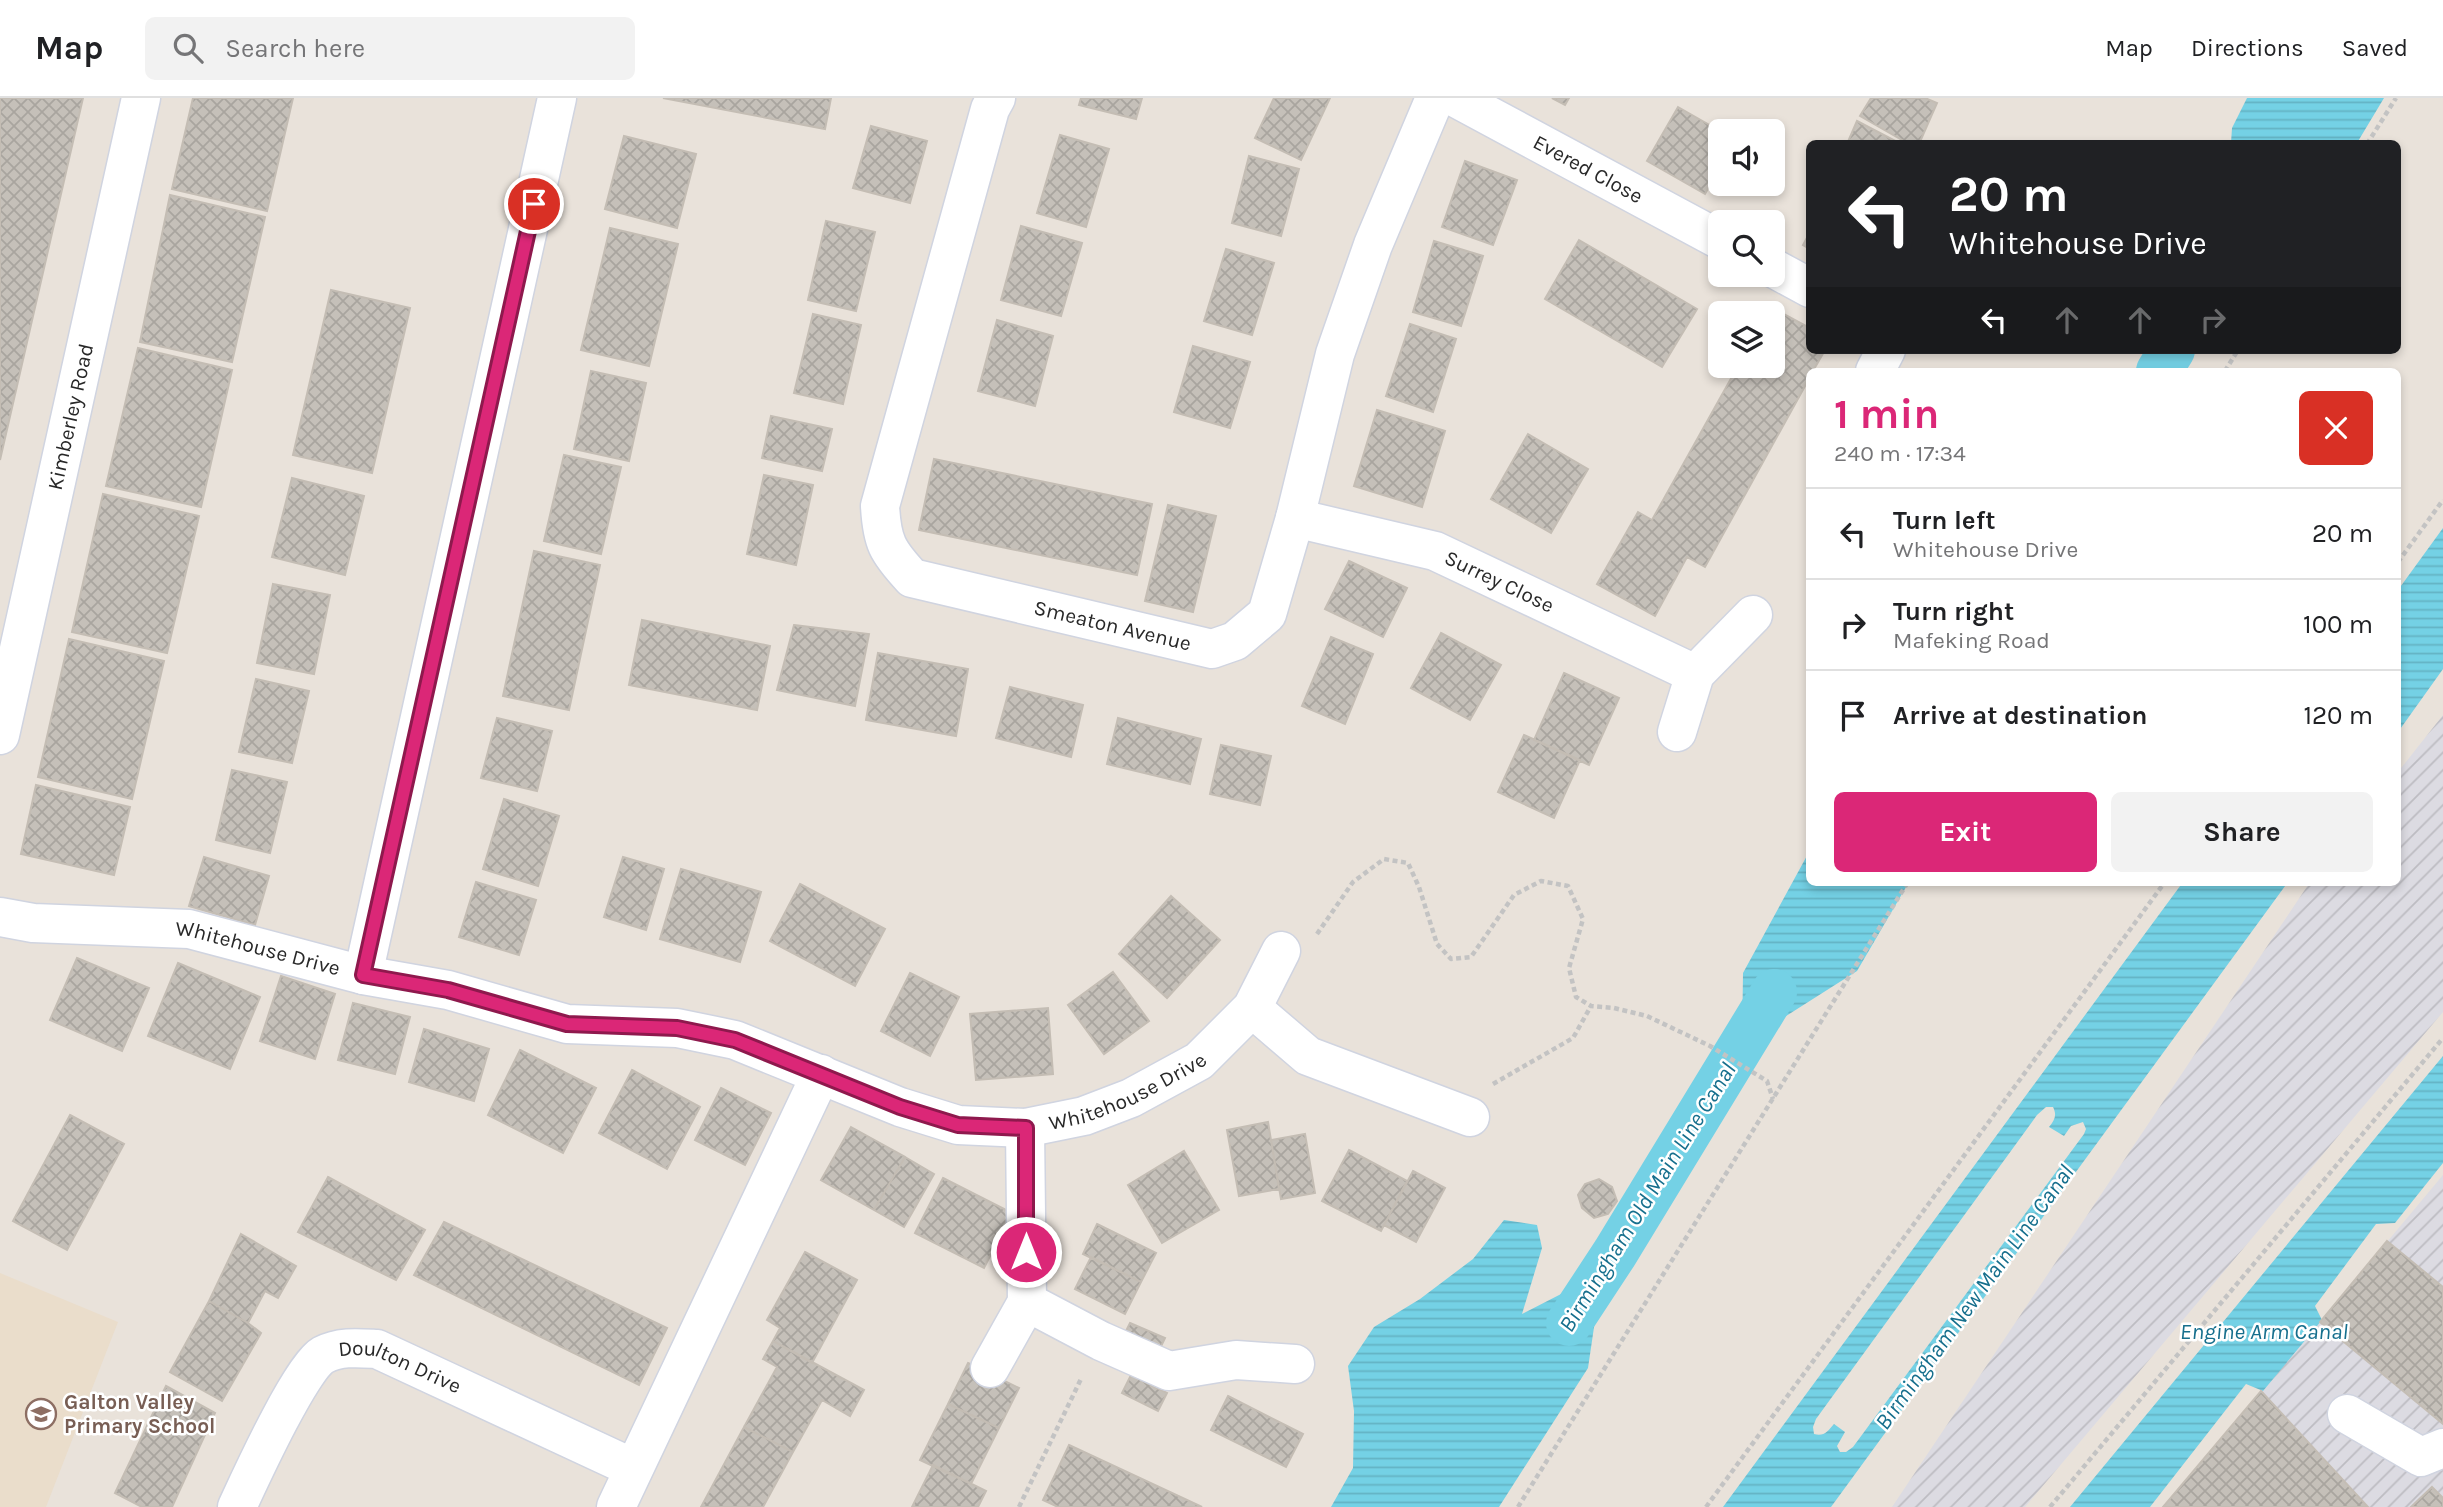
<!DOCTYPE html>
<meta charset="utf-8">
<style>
:root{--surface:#fff;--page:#f2f2f2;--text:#202124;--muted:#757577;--line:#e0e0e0;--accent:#db2777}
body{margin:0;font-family:Karla,sans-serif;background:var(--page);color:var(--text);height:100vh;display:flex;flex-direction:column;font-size:26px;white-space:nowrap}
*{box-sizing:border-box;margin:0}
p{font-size:23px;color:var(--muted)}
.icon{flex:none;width:38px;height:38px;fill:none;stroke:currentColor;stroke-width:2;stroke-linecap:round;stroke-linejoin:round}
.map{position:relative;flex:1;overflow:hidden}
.drawer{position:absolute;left:1806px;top:270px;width:595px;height:518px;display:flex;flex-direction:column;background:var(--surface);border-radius:10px;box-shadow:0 4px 10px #0003}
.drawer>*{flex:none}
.banner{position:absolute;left:1806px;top:42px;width:595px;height:214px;border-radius:10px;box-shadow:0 4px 10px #0003;background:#202124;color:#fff;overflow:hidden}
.controls{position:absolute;left:1708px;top:21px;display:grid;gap:14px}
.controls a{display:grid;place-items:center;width:77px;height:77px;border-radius:10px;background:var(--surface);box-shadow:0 4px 10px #0003;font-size:35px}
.pin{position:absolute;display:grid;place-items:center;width:60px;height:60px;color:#fff;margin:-30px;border:4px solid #fff;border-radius:50%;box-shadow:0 2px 7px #0007}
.me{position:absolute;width:77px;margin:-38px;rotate:0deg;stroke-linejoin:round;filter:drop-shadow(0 0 5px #0008)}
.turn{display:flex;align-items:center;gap:24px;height:147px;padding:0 28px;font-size:32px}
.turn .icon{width:91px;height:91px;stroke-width:2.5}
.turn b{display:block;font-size:49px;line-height:60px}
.lanes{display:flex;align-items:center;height:66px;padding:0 28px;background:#0003;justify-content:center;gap:35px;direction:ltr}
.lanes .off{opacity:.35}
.round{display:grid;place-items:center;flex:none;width:74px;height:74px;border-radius:10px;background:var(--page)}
.head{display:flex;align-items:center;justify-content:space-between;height:119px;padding:0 28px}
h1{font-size:42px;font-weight:700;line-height:52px;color:var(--accent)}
.button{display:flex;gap:14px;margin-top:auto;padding:14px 28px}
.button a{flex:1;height:80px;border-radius:10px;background:var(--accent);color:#fff;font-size:28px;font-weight:700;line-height:80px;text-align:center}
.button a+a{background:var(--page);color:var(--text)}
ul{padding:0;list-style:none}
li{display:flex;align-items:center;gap:21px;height:91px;padding:0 28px;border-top:2px solid var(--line)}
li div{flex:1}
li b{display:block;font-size:26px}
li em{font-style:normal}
header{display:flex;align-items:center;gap:42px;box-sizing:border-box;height:98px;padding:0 35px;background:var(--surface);border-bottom:2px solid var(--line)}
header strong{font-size:33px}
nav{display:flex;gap:38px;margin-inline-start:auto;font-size:24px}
.search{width:490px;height:63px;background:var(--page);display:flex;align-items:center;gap:18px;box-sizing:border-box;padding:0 24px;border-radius:10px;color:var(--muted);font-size:26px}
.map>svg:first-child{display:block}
</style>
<header>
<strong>Map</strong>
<div class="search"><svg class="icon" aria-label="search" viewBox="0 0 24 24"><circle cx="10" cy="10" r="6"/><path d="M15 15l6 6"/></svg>Search here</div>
<nav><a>Map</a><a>Directions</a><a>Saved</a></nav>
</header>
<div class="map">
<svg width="2443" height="1409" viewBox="0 0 2443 1409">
<defs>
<pattern id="industrial-furrows" width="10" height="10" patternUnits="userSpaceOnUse" patternTransform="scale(1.75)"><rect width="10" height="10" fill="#dcdbe2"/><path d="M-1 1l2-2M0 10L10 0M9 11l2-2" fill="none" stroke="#bdbcc2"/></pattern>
<pattern id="water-rules" width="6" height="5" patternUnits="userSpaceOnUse" patternTransform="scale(1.75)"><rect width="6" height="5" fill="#74d1e5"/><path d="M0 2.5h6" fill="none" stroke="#64b3c4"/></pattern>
<pattern id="building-cross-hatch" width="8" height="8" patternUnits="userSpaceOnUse" patternTransform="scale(1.75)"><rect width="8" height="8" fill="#c5c0b9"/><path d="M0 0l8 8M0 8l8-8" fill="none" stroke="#a9a59f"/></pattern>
</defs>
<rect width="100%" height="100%" fill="#e9e2da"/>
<path fill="url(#industrial-furrows)" d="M2443 617V914L2025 1409H1892L2310 784H2398V674Z
M2443 1077V1409H2163L2320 1224Z"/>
<path fill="#eaddcb" d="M0 1175 118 1224 46 1409H0Z"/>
<path fill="url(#water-rules)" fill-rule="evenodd" d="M2247 0H2384L2357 45H2231L2232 30Z
M2443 430V571L2398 634V492Z
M1809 754 1810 784H1909L1857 873 1742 946 1743 875Z
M2183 784H2288L1831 1409H1723ZM2046 1009H2053C2057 1017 2055 1022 2049 1029L2064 1038 2071 1028 2083 1024 2086 1031 2084 1036 1853 1349 1846 1354H1840L1837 1348 1845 1334 1834 1326C1828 1333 1824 1339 1814 1336L1813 1329 1816 1321 2037 1017Z
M2443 958V1065L2395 1125 2376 1126 2315 1208 2322 1222 2263 1293 2246 1286 2150 1409H2070Z
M1504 1122 1537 1127 1542 1150 1522 1216 1602 1175 1588 1270 1499 1409H1331L1353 1370 1354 1313 1348 1268 1374 1229 1420 1201 1473 1161Z"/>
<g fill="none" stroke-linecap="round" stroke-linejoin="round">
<path stroke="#74d1e5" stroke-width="46" d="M2159 273 2172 252
M1569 1225 1615 1155 1774 894"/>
</g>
<path fill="url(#building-cross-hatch)" stroke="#c4bdb4" stroke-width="2" d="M0 0H83L0 362Z
M193 0H293L267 113 172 91Z
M663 0H831L825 31Z
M1081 0H1142L1136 21 1079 7Z
M1274 0H1330L1301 62 1255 40Z
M1552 0H1569L1565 7Z
M1871 0H1925L1937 5 1919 46H1909L1860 18Z
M1678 9 1720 33V70L1705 96 1647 63Z
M1857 23 1901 46H1847Z
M871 28 927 43 910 105 853 90Z
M1060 37 1109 51 1086 129 1037 115Z
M624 38 696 56 677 130 605 111Z
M1249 58 1299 71 1281 138 1232 125Z
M1465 63 1517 82 1493 147 1442 129Z
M170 97 265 119 232 264 140 244Z
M826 123 875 134 856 213 808 202Z
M1021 128 1082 145 1061 218 1001 202Z
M610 130 678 146 649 268 581 252Z
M1810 134V151L1803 147Z
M1579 142 1697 211 1662 269 1545 201Z
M1434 143 1483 158 1461 228 1413 214Z
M1226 151 1274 165 1252 237 1204 223Z
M331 192 410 210 372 375 293 357Z
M1771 209 1810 230V252H1825L1813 273H1810V279L1705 469 1687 459 1655 518 1597 486 1638 414 1652 422 1738 268H1773V215H1767Z
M813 216 861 227 843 306 794 295Z
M997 222 1053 238 1035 308 978 293Z
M1410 226 1456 241 1433 314 1386 298Z
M1193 248 1250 264 1230 330 1174 314Z
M138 250 232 272 201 409 106 388Z
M591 273 646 285 629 363 574 351Z
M1377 312 1445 333 1422 409 1354 388Z
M771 318 832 331 822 373 762 360Z
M1528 336 1588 371 1551 435 1491 401Z
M564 357 621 369 601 456 544 443Z
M934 361 1152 406 1137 477 919 432Z
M764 377 813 387 796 467 747 456Z
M292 380 364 398 345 477 272 459Z
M103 396 199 418 167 555 72 534Z
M1168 407 1216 418 1193 514 1145 503Z
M534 453 600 467 569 612 503 598Z
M1349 463 1407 490 1383 539 1325 511Z
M273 486 330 497 314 576 257 565Z
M642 522 770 548 757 612 629 587Z
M794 527 869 536 855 608 777 592Z
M1441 535 1501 567 1470 622 1411 590Z
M1331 539 1373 556 1345 626 1302 608Z
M69 541 164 563 132 701 38 679Z
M878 555 968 571 956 638 866 622Z
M1564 575 1619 600 1589 667 1534 642Z
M256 581 309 593 292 665 239 654Z
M1010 589 1083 607 1071 659 996 640Z
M497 620 552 633 537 693 481 680Z
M1118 620 1201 641 1190 686 1107 666Z
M1524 637 1580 662 1554 720 1498 694Z
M1221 647 1271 658 1260 707 1210 696Z
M232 672 287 684 270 755 216 742Z
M36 687 130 709 114 777 21 756Z
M504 701 559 718 538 788 483 771Z
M204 759 269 778 255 827 189 808Z
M623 759 664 771 646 832 604 819Z
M681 771 761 794 740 864 660 841Z
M476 784 536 802 519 857 459 839Z
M800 786 885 831 855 888 770 843Z
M1171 798 1220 842 1167 900 1119 856Z
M77 860 149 890 122 953 50 922Z
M178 865 260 899 230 971 148 938Z
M1113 874 1149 923 1104 956 1068 907Z
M910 875 959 899 930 958 881 933Z
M281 878 335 896 315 961 260 943Z
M353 905 410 919 395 976 338 962Z
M1048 910 1053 976 976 982 970 916Z
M424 931 489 951 474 1003 409 984Z
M520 952 596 990 563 1055 488 1017Z
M632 972 700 1009 667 1071 599 1035Z
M721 990 771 1015 745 1067 695 1042Z
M70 1017 124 1046 67 1152 13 1123Z
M1268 1024 1279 1091 1239 1098 1227 1032Z
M851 1029 905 1059 874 1112 821 1082Z
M1305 1036 1315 1095 1281 1101 1271 1042Z
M1349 1052 1407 1083 1381 1133 1322 1103Z
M1184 1053 1219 1112 1162 1145 1128 1087Z
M905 1059 934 1076 904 1129 874 1112Z
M1413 1073 1445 1090 1416 1144 1384 1127Z
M328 1079 425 1132 396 1182 298 1134Z
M943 1080 1012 1115 984 1170 915 1135Z
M1599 1081 1612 1089 1617 1103 1608 1116 1594 1120 1582 1110 1578 1097 1585 1086Z
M444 1124 667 1230 639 1287 414 1177Z
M1097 1126 1156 1155 1141 1184 1083 1156Z
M241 1136 296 1168 278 1200 265 1193 248 1225 209 1203Z
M2387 1143 2443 1189V1326L2320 1224Z
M805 1154 857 1182 812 1265 773 1243 780 1230 767 1222Z
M1091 1159 1141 1184 1125 1216 1075 1191Z
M209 1203 248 1225 261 1235 222 1303 170 1274Z
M1130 1225 1165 1240 1155 1261 1120 1245Z
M773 1243 864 1292 850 1318 822 1302 793 1354 744 1329 777 1269 763 1261Z
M968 1265 1019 1290 999 1330 948 1306Z
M1131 1277 1167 1295 1158 1313 1122 1295Z
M166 1288 215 1315 172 1409H142L115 1395Z
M2261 1293 2368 1409H2163Z
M1228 1298 1303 1336 1286 1369 1211 1332Z
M948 1306 999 1330 971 1386 920 1362Z
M744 1329 793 1354 763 1409H701Z
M1069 1347 1202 1409H1058L1043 1402Z
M933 1367 986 1393 978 1409H912Z
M2432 1389 2443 1400V1409H2411Z"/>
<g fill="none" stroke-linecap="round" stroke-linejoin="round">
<g stroke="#d0d4e0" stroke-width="41">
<g id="minor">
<path id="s1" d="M996 0 990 11 880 408C882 444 887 453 912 480L1212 551 1235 543 1267 516 1295 420 1335 256 1373 147 1435 0"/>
<path id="s2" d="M1456 0 1720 142"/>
<path d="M1773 170 1810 190"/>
<path d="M1875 273 1886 252"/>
<path id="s3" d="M1295 420 1435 453 1695 576"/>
<path d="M1677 634 1695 576 1753 517"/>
<path id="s4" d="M0 637 141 0"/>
<path id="s5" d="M0 819 33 825 189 831 363 877 448 892 567 926 677 930 735 942 900 1009 958 1027 1025 1030 1084 1018 1131 1000 1199 963 1252 910 1281 853"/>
<path d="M363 877 557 0"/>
<path d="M1252 910 1308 958 1470 1019"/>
<path d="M1027 1204 1101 1243 1169 1273 1236 1262 1295 1266"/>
<path d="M990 1270 1027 1204 1025 1030"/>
<path d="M2347 1316 2421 1359 2443 1350"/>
<path id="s6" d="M237 1409C250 1381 301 1269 323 1257 340 1248 359 1250 377 1251L633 1370"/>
<path d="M616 1409 821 976"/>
</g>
</g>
<path stroke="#c3c3c3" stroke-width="4.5" stroke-dasharray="5 3.5" stroke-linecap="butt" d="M2367 46 2396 0
M2225 273 2238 252
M2398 464 2443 402
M1317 836 1353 784 1384 761 1408 765 1419 789 1437 846 1451 861 1471 859 1514 797 1541 783 1568 788 1583 821 1569 870 1576 899 1591 908 1614 910 1647 918 1710 948 1767 983 1773 1001
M1493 986 1573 940 1591 908
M1019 1409 1081 1281
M1518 1409 1908 784
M1706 1409 2165 784
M2050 1409 2443 940"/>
<use href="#minor" stroke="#fff" stroke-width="38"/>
</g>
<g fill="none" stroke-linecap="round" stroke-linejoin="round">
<g stroke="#8e194d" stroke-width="18">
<path id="route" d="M534 106 363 877 448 892 567 926 677 930 735 942 900 1009 958 1027 1026 1030V1154"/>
</g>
<use href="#route" stroke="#db2777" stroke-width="12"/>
</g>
<defs>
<g id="school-ring" transform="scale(1.575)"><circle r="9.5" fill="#fff" stroke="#8d6e63" stroke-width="1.5"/><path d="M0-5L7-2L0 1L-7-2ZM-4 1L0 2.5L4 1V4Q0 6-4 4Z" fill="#8d6e63"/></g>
</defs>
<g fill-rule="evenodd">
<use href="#school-ring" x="41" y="1316"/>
</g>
<g text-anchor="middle" stroke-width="5" stroke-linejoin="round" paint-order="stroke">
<g font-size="21" fill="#282828" stroke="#fff">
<text dy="7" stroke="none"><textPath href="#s2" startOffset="150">Evered Close</textPath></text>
<text dy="7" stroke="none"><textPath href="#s4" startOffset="326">Kimberley Road</textPath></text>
<text dy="7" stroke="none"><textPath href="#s3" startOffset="215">Surrey Close</textPath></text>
<text dy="7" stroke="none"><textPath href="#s1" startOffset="712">Smeaton Avenue</textPath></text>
<text dy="7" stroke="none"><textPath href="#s5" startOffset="261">Whitehouse Drive</textPath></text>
<text dy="7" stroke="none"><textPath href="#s5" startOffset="1164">Whitehouse Drive</textPath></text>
<text dy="7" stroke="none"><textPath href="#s6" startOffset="257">Doulton Drive</textPath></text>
</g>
<g font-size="21" font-weight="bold" fill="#785e54" stroke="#fff" text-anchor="start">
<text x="64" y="1311">Galton Valley<tspan x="64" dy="24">Primary School</tspan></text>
</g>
<g font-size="23" font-style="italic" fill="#166f8d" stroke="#fff">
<text transform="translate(1647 1099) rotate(-58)" y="8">Birmingham Old Main Line Canal</text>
<text transform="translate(1974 1199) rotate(-54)" y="8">Birmingham New Main Line Canal</text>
<text x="2264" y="1241">Engine Arm Canal</text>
</g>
</g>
</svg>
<div class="controls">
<a><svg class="icon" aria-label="sound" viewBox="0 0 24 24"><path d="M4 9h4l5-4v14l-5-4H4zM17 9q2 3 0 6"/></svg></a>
<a><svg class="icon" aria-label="search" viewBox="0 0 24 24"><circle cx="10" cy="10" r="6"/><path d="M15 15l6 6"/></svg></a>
<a><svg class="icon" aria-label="layers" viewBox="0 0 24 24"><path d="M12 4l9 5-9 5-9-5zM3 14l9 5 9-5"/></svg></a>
</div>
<div class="pin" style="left:534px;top:106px;background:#d93025"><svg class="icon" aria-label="arrive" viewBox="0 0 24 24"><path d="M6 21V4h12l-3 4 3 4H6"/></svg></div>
<svg class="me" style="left:1026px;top:1154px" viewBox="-20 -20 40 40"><circle r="17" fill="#db2777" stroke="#fff" stroke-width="3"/><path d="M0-11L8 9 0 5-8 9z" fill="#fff"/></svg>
<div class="banner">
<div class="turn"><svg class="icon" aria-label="left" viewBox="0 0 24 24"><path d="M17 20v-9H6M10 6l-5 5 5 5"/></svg><div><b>20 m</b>Whitehouse Drive</div></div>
<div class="lanes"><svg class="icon" aria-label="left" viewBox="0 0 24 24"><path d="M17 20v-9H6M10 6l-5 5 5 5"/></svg><svg class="icon off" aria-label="ahead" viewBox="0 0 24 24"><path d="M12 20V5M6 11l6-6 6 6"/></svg><svg class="icon off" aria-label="ahead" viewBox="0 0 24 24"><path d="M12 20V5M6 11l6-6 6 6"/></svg><svg class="icon off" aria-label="right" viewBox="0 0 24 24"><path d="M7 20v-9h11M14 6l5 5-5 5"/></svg></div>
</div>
<section class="drawer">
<div class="head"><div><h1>1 min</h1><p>240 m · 17:34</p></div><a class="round" style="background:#d93025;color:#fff"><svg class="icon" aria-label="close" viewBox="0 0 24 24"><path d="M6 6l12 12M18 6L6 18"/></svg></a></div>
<ul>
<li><svg class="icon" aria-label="left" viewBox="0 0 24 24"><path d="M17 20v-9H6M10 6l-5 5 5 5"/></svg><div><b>Turn left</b><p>Whitehouse Drive</p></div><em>20 m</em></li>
<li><svg class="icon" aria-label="right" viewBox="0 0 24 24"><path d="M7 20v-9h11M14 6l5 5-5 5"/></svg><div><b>Turn right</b><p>Mafeking Road</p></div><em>100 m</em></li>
<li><svg class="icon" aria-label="arrive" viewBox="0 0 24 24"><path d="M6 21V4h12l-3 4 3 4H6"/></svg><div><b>Arrive at destination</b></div><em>120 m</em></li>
</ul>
<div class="button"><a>Exit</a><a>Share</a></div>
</section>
</div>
